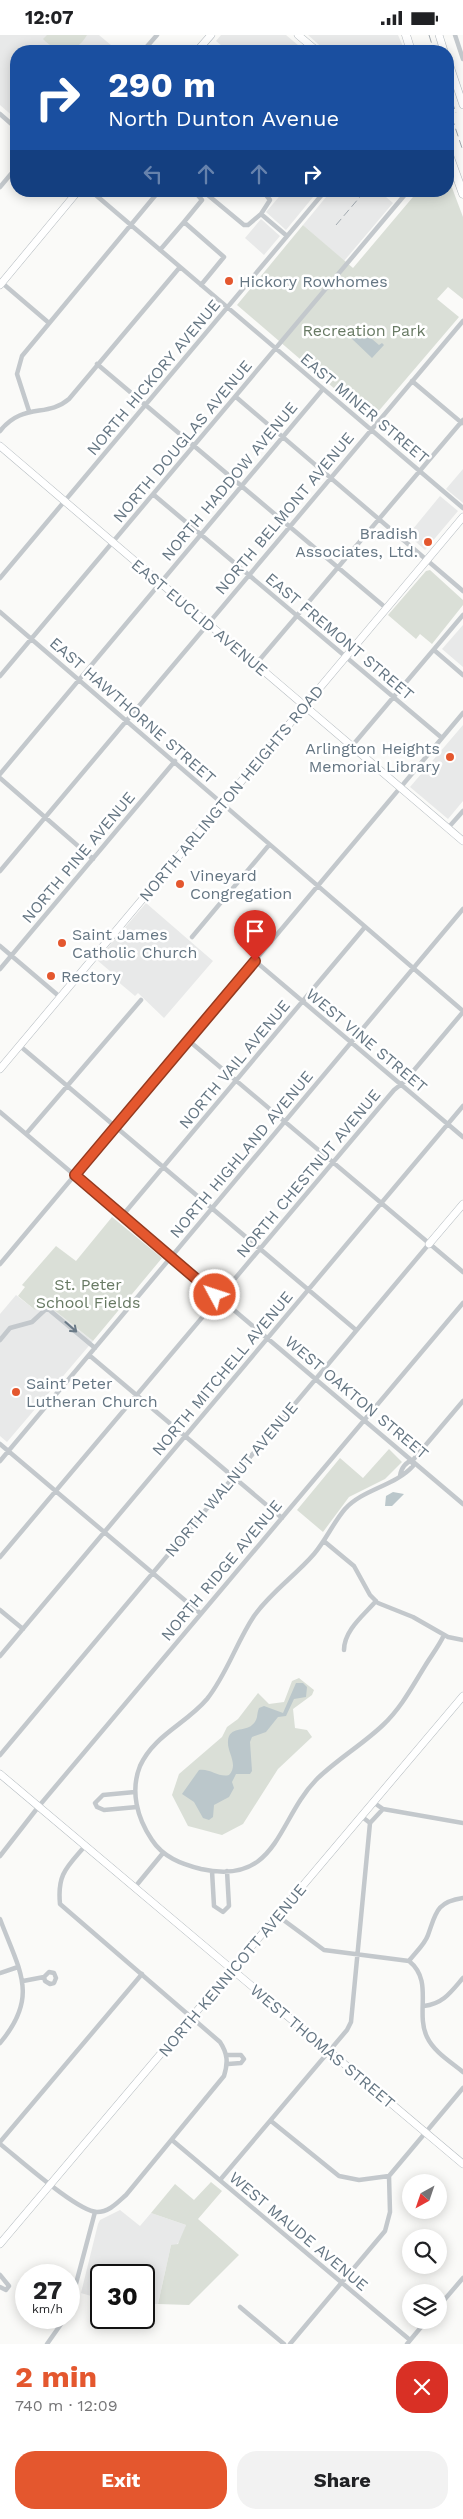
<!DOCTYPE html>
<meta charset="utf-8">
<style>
:root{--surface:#fff;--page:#f2f2f2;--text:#202124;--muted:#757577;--accent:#e4572e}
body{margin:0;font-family:"Work Sans",sans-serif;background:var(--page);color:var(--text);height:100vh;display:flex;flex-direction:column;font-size:19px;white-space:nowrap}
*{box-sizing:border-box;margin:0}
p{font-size:16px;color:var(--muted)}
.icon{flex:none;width:28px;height:28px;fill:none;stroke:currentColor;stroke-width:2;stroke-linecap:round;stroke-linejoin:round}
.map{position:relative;height:2309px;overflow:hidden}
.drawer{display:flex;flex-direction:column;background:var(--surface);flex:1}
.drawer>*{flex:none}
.guide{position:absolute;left:10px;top:10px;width:444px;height:152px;border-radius:20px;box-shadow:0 2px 12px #0003;background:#1a4fa0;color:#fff;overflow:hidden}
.needle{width:32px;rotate:220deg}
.buttons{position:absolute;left:402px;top:2139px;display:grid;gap:10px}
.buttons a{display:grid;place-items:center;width:45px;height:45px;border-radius:50%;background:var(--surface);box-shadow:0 2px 12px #0003;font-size:25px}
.speed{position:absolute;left:15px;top:2229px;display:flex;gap:10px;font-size:25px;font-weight:700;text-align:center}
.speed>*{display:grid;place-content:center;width:65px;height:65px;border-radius:50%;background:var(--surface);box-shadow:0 2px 12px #0003;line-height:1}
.speed small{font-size:12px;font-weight:400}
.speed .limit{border:2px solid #111;border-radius:8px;background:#fff;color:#111}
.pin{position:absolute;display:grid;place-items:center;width:42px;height:42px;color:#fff;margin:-51px -21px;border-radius:50% 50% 50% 0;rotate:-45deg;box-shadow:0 0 5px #0007}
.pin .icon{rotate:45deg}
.me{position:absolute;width:55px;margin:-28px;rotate:310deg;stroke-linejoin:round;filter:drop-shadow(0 0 4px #0008)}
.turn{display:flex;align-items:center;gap:18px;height:105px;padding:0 15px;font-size:22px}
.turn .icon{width:65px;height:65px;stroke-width:2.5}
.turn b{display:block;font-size:35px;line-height:42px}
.lanes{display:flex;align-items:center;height:48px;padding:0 15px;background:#0003;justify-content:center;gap:25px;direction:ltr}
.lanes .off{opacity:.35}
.round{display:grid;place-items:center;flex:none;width:52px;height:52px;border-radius:20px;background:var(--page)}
.head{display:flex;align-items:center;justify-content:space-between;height:85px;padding:0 15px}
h1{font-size:30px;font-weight:700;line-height:38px;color:var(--accent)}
.cta{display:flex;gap:10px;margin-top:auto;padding:10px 15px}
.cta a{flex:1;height:58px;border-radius:20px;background:var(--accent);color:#fff;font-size:20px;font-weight:700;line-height:58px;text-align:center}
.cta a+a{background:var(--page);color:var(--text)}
.status{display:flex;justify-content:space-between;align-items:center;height:35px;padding:0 25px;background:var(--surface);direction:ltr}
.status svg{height:14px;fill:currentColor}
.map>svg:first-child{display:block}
</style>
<div class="status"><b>12:07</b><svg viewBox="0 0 49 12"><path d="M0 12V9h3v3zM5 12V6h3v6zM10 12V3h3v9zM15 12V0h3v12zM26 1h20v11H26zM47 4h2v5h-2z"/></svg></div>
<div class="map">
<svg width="463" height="2309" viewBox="0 0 463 2309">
<rect width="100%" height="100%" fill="#fafaf8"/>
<path fill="#e8e9e9" d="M0 0H99L118 16H16V84L0 70Z
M221 0H286L305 16H228L216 6Z
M308 0H398L405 16H326Z
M284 156H318L286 195 266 177Z
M331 156H379L393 168 344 226 303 190Z
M261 184 280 201 264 220 245 203Z
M463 434V468L446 454Z
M440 461 458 476 425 515 408 500Z
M463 590V632L442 614Z
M463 690V766L448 784 410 752Z
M146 868 213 926 164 983 138 958 135 961 116 945 118 943 97 925Z
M16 1260 35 1275 44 1267 93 1306 7 1407 0 1401V1279Z
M120 2175 140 2191 151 2178 186 2190 181 2205 175 2211 171 2210 158 2269H144V2240H101V2264L81 2258 98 2189 100 2185Z"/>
<path fill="#dadfd7" d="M47 0H87C75 20 59 20 43 4Z
M448 142 463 182V264L448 252 437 264 459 282 371 385 237 270 303 190 353 233 418 156H448Z
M430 535 463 565V570L432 609 420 599 416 604 388 580 426 536Z
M112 1182 162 1223 93 1306 44 1267 35 1275 18 1261 25 1252 22 1250 56 1211 76 1226Z
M389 1414 402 1427 385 1444 349 1462 323 1497 297 1475 340 1423 363 1443Z
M299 1643 314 1655 312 1660 293 1674 295 1693 307 1695 312 1702 278 1734 243 1789 222 1800 188 1791 172 1760 179 1739 222 1702 227 1692 238 1684 258 1658 269 1669 284 1667 292 1646Z
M211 2147 222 2156 198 2184 239 2220 189 2270 158 2269 171 2210 178 2209 186 2190 151 2178 175 2149 194 2165Z"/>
<path fill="#bbc7cb" d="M358 292 379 310 382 308 384 310 372 323 350 302Z
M393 1457 404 1459 392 1471H385L386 1461Z
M296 1648H303L307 1652 306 1662 294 1664 286 1681 278 1682 266 1697 252 1702 250 1707 252 1736 250 1739H236L232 1747 234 1753 229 1762 214 1770 213 1782 209 1785 203 1783 194 1767 182 1759 199 1735C210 1733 219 1743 229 1740 239 1729 227 1718 228 1706 229 1691 245 1697 252 1690 259 1684 256 1680 259 1673L264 1671 283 1678Z"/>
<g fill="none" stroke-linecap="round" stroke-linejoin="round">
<g stroke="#b3babf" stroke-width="8">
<path id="secondary" d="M298 0 317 16
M439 0 444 16
M197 16 211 0
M448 25 463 70
M0 250 78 156
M0 411 463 806
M0 1034 463 482
M429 1209 463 1169
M0 1739 463 2129
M0 2209 463 1661"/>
</g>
<g stroke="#b5babe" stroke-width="9">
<path id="primary" d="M406 0 411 16
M448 117 463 159"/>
</g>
<path stroke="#c3c8cc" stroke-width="4.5" d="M455 0 463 24
M143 16 157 0
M0 79 16 93
M0 152 16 133
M91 156 463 473
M194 156 202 165 184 187 224 222 201 250
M203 156 244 190H248L261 179 270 165 263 156
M261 179 287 201
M160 215 184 187
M1 247 49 288
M97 329 386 573
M412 346 462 388
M236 362 463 556
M29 376 17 339 22 321 159 156
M0 396C23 367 47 383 69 364L180 232
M154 460 442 703
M0 543 325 156
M0 577 463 976
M434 615 463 640
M256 629 463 385
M0 641 408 156
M352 711 463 580
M0 739 323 354
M0 743 93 824
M448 793 463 776
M0 836 463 286
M192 902 269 810
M0 911 60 962
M255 926 463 1102
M0 934 175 726
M188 1005 463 1237
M20 1011 356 1295
M0 1077 463 1469
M26 1099 141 965
M122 1181 365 892
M0 1229 463 678
M0 1305 10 1293 32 1287 47 1273 95 1313
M89 1320 282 1483
M0 1409 200 1578
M413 1425V1431C395 1451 363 1454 345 1474 333 1488 326 1505 314 1519 295 1541 271 1557 254 1581 236 1608 227 1639 207 1664 186 1689 154 1700 140 1731 130 1756 137 1783 152 1805 163 1822 181 1829 201 1834 278 1851 277 1785 316 1745 336 1725 362 1710 383 1690 401 1673 412 1652 425 1631 431 1621 439 1611 444 1600
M0 1426 463 874
M400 1441C401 1433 406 1427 413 1425L463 1366
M325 1507 354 1531 370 1560 378 1568 413 1582 448 1602 463 1605
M0 1522 394 1055 404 1047 463 977
M0 1575 23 1594
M344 1615C344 1595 364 1580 376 1566
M0 1621 463 1071
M0 1720 429 1209
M135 1757 103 1760 95 1768 97 1772 104 1775 137 1772
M373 1767 383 1774 463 1788
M370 1788 383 1774
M0 1821 39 1771 463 1268
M212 1836 214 1871 223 1877 229 1871 227 1836
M135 1852 163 1818
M278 1881 324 1915 409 1926C434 1946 415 1977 427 2002 434 2017 451 2027 463 2037
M0 1884C19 1935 40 1961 0 2008
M409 1926C415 1918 425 1909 428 1900 436 1878 436 1867 463 1863
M0 1938 18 1932
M23 1946 44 1942 49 1937 54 1938 56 1943 54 1948 50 1949 45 1946 44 1942
M424 1971C443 1969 451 1957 463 1943
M227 2020H241L244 2024 241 2028 228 2029
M271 2086 339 2141 359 2145 389 2141
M172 2105 410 2305
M0 2107 142 1939
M0 2109C18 2123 78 2177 97 2177 109 2177 117 2168 126 2160L224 2041C228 2028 228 2019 220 2007L60 1869C57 1839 67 1832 85 1811
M220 2145 347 1995 351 1987 370 1788 361 1781
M0 2240 9 2251 6 2255 0 2252
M439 2271 463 2243
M240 2272 284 2309
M69 2275 95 2177
M47 2309 66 2282
M290 2309 385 2196 390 2177 389 2141 463 2053
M407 2309 427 2285"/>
<use href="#secondary" stroke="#fff" stroke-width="7"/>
<use href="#primary" stroke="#fff" stroke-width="8"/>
<path stroke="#a2aab0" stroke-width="1" stroke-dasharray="8 4" stroke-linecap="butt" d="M429 0 434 16
M448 55 456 78
M448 71 463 116
M336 190 365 156"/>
</g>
<defs><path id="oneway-shaft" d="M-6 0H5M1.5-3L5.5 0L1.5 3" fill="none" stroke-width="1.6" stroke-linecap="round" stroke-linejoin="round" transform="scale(1.25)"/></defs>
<use stroke="#6a7a87" href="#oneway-shaft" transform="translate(71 1292) rotate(41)"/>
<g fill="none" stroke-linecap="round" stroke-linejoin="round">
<g stroke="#94391e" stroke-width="12">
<path id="route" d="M215 1260 75 1140 255 926"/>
</g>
<use href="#route" stroke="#e4572e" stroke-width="9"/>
</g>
<g fill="#e4572e" stroke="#fff" stroke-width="2">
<circle cx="229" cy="246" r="5"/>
<circle cx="428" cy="507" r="5"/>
<circle cx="450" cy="722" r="5"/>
<circle cx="180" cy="849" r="5"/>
<circle cx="62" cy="908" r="5"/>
<circle cx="51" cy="941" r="5"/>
<circle cx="16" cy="1357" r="5"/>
</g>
<g text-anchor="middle" stroke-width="5" stroke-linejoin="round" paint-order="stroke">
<g font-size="16" fill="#657683" stroke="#fff" text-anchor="start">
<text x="239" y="252">Hickory Rowhomes</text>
<text x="418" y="504" text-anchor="end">Bradish<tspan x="418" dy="18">Associates, Ltd.</tspan></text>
<text x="440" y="719" text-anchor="end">Arlington Heights<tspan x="440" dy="18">Memorial Library</tspan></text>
<text x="190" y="846">Vineyard<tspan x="190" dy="18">Congregation</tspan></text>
<text x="72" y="905">Saint James<tspan x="72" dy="18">Catholic Church</tspan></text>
<text x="61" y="947">Rectory</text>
<text x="26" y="1354">Saint Peter<tspan x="26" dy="18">Lutheran Church</tspan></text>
</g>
<g font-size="16" fill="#687a64" stroke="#fff">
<text x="364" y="301">Recreation Park</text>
<text x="88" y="1255">St. Peter<tspan x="88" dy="18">School Fields</tspan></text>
</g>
<g font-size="16" fill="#657683" stroke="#fff">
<text transform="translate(153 342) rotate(-50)" y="6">NORTH HICKORY AVENUE</text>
<text transform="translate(365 373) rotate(40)" y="6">EAST MINER STREET</text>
<text transform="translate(182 406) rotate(-50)" y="6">NORTH DOUGLAS AVENUE</text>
<text transform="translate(229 446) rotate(-50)" y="6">NORTH HADDOW AVENUE</text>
<text transform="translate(284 478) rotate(-50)" y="6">NORTH BELMONT AVENUE</text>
<text transform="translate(200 582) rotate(40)" y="6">EAST EUCLID AVENUE</text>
<text transform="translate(340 601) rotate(40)" y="6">EAST FREMONT STREET</text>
<text transform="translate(133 675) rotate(41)" y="6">EAST HAWTHORNE STREET</text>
<text transform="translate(231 758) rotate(-50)" y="6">NORTH ARLINGTON HEIGHTS ROAD</text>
<text transform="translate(78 822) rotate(-50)" y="6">NORTH PINE AVENUE</text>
<text transform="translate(367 1005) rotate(40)" y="6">WEST VINE STREET</text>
<text transform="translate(234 1029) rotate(-50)" y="6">NORTH VAIL AVENUE</text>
<text transform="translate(241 1119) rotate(-50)" y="6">NORTH HIGHLAND AVENUE</text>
<text transform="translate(308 1138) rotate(-50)" y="6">NORTH CHESTNUT AVENUE</text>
<text transform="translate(222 1338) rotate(-50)" y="6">NORTH MITCHELL AVENUE</text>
<text transform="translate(357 1362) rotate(40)" y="6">WEST OAKTON STREET</text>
<text transform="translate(231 1444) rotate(-50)" y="6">NORTH WALNUT AVENUE</text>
<text transform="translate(221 1535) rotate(-50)" y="6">NORTH RIDGE AVENUE</text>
<text transform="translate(232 1935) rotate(-50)" y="6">NORTH KENNICOTT AVENUE</text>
<text transform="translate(323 2011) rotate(40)" y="6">WEST THOMAS STREET</text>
<text transform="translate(299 2196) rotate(40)" y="6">WEST MAUDE AVENUE</text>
</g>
</g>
</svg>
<div class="buttons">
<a><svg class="needle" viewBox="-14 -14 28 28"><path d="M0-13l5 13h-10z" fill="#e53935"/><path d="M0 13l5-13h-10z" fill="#757577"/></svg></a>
<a><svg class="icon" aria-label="search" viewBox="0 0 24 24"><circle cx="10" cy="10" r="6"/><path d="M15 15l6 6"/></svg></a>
<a><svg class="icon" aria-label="layers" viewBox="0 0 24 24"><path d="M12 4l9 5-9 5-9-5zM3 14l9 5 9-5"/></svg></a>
</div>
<div class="speed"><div>27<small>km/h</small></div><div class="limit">30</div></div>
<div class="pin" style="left:255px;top:926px;background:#d93025"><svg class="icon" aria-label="arrive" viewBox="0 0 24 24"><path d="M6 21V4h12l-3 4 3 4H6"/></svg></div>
<svg class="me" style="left:215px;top:1260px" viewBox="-20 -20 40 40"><circle r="17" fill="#e4572e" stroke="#fff" stroke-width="3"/><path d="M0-11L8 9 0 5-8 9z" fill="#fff"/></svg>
<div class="guide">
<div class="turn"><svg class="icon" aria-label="right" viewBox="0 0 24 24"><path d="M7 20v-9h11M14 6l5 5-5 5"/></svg><div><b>290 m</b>North Dunton Avenue</div></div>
<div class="lanes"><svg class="icon off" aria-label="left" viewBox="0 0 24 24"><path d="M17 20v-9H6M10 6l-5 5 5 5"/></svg><svg class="icon off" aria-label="ahead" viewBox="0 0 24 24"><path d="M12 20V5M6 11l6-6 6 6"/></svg><svg class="icon off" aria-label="ahead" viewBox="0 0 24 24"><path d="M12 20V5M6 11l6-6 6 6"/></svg><svg class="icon" aria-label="right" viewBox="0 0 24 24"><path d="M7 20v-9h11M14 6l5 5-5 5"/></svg></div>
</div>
</div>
<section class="drawer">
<div class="head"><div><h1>2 min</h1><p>740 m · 12:09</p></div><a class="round" style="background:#d93025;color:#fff"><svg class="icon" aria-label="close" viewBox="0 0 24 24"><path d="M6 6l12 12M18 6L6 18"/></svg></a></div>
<div class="cta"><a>Exit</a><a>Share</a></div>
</section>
